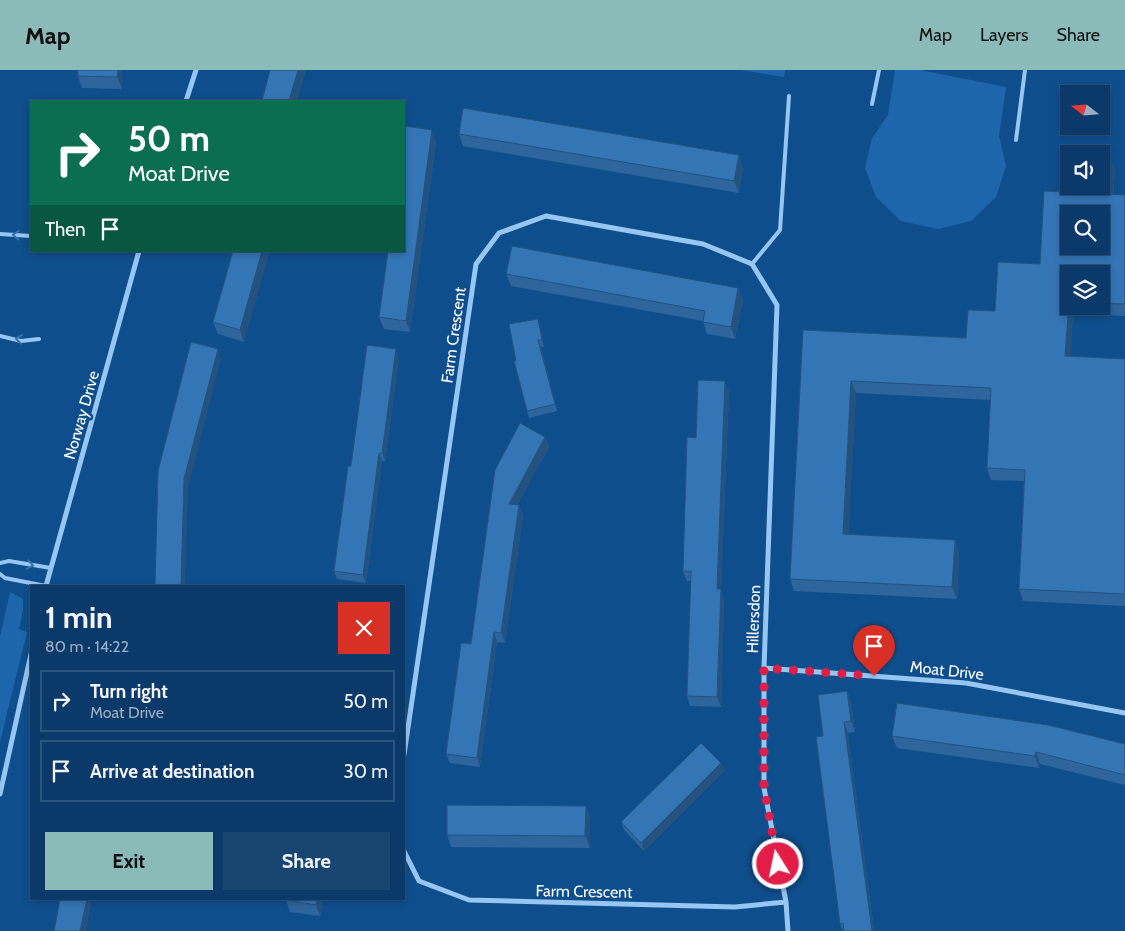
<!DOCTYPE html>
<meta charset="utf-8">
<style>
:root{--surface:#0b3a6a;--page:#194572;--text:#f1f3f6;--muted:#9aadc1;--line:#2b547e;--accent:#8bbbb9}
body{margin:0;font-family:Cabin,sans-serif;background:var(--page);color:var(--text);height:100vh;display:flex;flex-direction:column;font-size:19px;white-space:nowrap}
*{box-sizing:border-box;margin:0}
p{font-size:16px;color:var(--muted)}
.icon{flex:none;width:28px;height:28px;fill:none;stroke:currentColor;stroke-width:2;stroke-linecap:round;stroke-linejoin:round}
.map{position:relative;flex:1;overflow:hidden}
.sheet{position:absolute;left:30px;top:515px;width:375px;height:315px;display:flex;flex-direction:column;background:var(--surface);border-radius:0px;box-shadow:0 2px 8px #0003,0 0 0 1px var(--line)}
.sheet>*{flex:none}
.banner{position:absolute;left:30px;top:30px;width:375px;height:152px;border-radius:0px;box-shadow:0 2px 8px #0003,0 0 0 1px var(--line);background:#0b6e4f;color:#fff;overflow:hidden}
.needle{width:32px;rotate:287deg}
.fabs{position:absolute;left:1060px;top:15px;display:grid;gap:10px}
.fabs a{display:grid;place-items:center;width:50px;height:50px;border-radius:0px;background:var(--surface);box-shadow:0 2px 8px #0003,0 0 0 1px var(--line);font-size:25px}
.pin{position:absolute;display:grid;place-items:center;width:42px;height:42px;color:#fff;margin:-51px -21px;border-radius:50% 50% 50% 0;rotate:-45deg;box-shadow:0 0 5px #0007}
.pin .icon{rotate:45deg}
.me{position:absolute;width:55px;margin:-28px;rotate:350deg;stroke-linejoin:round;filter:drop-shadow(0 0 4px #0008)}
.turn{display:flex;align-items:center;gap:18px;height:105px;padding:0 15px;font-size:22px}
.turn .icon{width:65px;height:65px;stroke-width:2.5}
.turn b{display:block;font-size:35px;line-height:42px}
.then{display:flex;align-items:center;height:48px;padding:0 15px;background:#0003;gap:10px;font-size:19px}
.round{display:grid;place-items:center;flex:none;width:52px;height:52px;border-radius:0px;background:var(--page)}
.head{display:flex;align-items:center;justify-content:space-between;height:85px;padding:0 15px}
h1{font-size:30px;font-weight:800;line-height:38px}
.primary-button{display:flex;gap:10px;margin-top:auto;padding:10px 15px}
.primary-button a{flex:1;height:58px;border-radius:0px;background:var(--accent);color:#111;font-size:20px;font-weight:800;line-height:58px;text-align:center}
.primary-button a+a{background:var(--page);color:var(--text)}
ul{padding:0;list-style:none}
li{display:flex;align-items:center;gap:15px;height:62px;margin:0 10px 8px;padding:0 5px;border:2px solid var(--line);border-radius:0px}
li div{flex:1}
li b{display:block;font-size:19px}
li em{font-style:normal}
header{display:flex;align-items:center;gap:30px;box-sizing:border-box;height:70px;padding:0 25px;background:var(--accent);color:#111}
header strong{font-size:24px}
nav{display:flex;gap:28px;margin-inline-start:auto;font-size:18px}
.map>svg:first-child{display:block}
</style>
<header>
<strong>Map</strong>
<nav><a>Map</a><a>Layers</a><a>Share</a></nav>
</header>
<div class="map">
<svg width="1125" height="861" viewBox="0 0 1125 861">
<rect width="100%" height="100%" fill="#0f4e8d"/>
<path fill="#1e66ab" d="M741 0H785L784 7Z
M895 0H920L1006 17 999 66 1006 96 996 127 971 151 938 159 901 151 876 127 865 98 872 68 888 45Z
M10 522 23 529V540L19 559 27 562 0 672V567Z"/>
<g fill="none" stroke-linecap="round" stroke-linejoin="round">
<path stroke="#97c6f3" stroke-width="4" d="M872 34 879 0
M1016 70 1025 0
M0 164 31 166
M752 194 780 160 789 26
M0 266 21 271 39 269
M0 493 9 491 51 498
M0 504 5 508 46 516"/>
<path stroke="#97c6f3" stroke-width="5" d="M186 31 196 0
M46 516 139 181
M764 598 966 613 1125 643
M404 685 476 194 499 163 546 146 703 174 752 194 777 235 764 598V718L786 832 788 861
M0 724 31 584
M404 781 419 811 469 830 735 837 786 832"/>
</g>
<path fill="#2d659c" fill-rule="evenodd" d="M78 0H122V19L82 18 78 6Z
M459 64 743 97 739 123 463 76Z
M436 72 410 262 384 259 379 247Z
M1115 99 1113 125H1125V246L1073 243 1070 286 1125 289V536L1023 531 1019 519 1024 411 991 410 987 398 991 330 856 323 848 465 955 470 959 482 957 529 794 521 790 509 803 260 966 268 995 241 1040 194 1085 123ZM1069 204H1101V236H1069Z
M233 181 244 272 218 264 213 252Z
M506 204 738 218 743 230 735 269 707 264 703 251 511 216Z
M540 256 544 277H541L557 341 529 348 527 341Z
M399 287 385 391H382L366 513 337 509 334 501Z
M729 321 721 521 724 529 721 637 690 636 687 626 691 511H687L683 501 696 368Z
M545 367 549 377 517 435 523 445 505 573 497 572 480 697 450 693 446 684 471 574 495 400Z
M847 621 851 632 855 662 848 663 874 861H843L840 854 823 666Z
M892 666 1125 674V715L1040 694 1039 698 897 678Z
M721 693 724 701 644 781 624 760 621 752Z
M586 736 590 748V778L451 777 447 765Z
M286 829H323L320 846 290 842 286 830Z"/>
<path fill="#24527f" d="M118 0H122V19L117 7Z
M298 0H306L297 31H289Z
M432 60 436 72 410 262 406 251Z
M739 85 743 97 739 123 734 111Z
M1110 87 1115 99 1112 136 1108 124Z
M262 181H270L244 272 240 260Z
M738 218 743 230 735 269 731 257Z
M1068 231 1069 236H1070L1073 243 1070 298 1065 286Z
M538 249 540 256 544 277 542 270Z
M538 270 541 277 557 341 555 334Z
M218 279 221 289 188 418 185 516H181L184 409Z
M396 279 399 287 385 391 382 383Z
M725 311 729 321 721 521 724 529 721 637 717 627V519Z
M851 311 856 323 848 476 843 464Z
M545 367 549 377 513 443 509 434Z
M379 383 382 391 366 513 363 505Z
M519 435 523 445 505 573 501 563Z
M955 470 959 482 957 529 952 517Z
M494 562 497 572 480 697 477 688Z
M847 621 851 632 855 662 851 651Z
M844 652 848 663 874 861H872Z
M1036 682 1040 694 1039 698 1035 686Z
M721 693 724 701 644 781 641 773Z
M586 736 590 748V778L585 766Z
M87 829H92L86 861H80Z
M317 829H323L320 846 316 835Z"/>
<path fill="#3475b5" stroke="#24527f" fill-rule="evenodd" d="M78 0H118L117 7 78 6Z
M270 0H298L289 31H262Z
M463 38 739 85 734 111 459 64Z
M405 56 432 60 406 251 379 247 388 181H404V64Z
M1101 86 1110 87 1108 124 1125 125V234L1101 233V204H1069V231L1065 286 1125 289V524L1019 519 1025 400 987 398 991 318 851 311 843 464 955 470 952 517 790 509 803 260 966 268 968 240 995 241 998 192 1040 194 1044 121 1085 123 1086 116H1101ZM1069 144H1101V176H1069Z
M512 176 738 218 731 257 703 252 705 241 506 204Z
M233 181H262L240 260 213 252Z
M538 249 542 270H538L555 334 527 341 514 291H516L509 254Z
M191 272 218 279 184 409 181 516H155L158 401Z
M367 275 396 279 382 383H379L363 505 334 501 348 396H351Z
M698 310 725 311 717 519H721L717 627 687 626 691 501H683L687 367 696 368Z
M520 353 545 367 509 434 519 435 501 563 494 562 477 688 446 684 461 573 471 574 495 400Z
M847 621 851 651 844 652 872 861H844L843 853 840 854 816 667 823 666 818 625Z
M897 633 1048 655 1125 674V705L1036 682 1035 686 892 666Z
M701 673 721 693 641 773 621 752Z
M447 735 586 736 585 766 447 765Z
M60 829H87L80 861H54Z
M286 829H317L316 835 286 830Z"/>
<defs><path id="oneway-chevron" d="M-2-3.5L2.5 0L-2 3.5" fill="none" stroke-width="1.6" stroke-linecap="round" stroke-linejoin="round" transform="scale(1.25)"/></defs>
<g stroke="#3872ac">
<use href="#oneway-chevron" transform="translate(16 165) rotate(-177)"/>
<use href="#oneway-chevron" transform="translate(19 269) rotate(-174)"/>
<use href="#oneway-chevron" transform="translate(30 495) rotate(10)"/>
</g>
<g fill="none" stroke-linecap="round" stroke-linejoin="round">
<path stroke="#e11d48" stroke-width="9" stroke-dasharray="0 16.2" d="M778 794 764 718V598L874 606"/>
</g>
<g text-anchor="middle" stroke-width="5" stroke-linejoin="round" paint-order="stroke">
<g font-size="16" fill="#fff" stroke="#0f4e8d">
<text transform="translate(453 265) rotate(-82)" y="6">Farm Crescent</text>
<text transform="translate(81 345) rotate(-74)" y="6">Norway Drive</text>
<text transform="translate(753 549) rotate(-88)" y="6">Hillersdon</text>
<text transform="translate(947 600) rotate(6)" y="6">Moat Drive</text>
<text transform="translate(584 821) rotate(1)" y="6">Farm Crescent</text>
</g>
</g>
</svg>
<div class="fabs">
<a><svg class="needle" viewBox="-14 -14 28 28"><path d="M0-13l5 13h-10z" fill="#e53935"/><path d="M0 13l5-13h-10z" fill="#9aadc1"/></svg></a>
<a><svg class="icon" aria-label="sound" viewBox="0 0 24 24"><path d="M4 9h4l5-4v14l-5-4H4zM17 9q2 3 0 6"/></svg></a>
<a><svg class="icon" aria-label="search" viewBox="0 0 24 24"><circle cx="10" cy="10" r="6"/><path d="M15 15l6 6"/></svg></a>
<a><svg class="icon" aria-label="layers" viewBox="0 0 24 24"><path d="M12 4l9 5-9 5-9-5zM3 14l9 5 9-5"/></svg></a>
</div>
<div class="pin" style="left:874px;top:606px;background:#d93025"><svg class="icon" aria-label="arrive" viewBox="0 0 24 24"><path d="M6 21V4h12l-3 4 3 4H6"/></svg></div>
<svg class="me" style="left:778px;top:794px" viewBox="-20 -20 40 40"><circle r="17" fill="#e11d48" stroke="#fff" stroke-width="3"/><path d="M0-11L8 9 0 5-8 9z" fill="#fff"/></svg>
<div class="banner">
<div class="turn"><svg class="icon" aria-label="right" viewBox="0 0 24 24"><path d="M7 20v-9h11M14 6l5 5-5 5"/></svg><div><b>50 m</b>Moat Drive</div></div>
<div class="then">Then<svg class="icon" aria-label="arrive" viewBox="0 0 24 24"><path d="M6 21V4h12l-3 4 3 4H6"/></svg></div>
</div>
<section class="sheet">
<div class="head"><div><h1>1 min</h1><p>80 m · 14:22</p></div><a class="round" style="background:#d93025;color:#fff"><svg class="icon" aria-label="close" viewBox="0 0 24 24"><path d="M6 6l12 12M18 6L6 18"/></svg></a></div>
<ul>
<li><svg class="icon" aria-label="right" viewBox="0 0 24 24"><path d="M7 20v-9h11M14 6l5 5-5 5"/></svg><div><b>Turn right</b><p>Moat Drive</p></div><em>50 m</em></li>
<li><svg class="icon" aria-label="arrive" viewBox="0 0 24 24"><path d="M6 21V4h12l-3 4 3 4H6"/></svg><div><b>Arrive at destination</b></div><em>30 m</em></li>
</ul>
<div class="primary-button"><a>Exit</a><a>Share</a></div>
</section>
</div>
